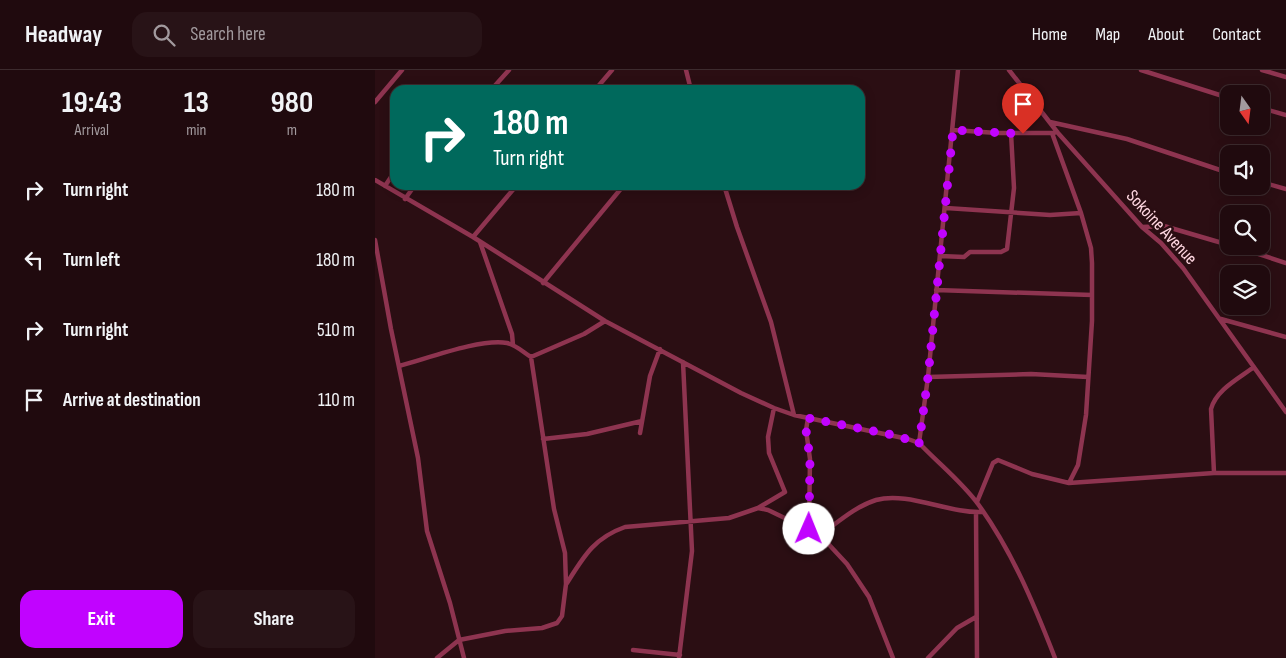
<!DOCTYPE html>
<style>
:root{--surface:#200a0e;--page:#281317;--text:#f1f3f6;--muted:#a29a9e;--line:#3d2b2e;--accent:#c103ff}
body{margin:0;font-family:"Sofia Sans Condensed",sans-serif;background:var(--page);color:var(--text);height:100vh;display:flex;flex-direction:column;font-size:19px;white-space:nowrap}
*{box-sizing:border-box;margin:0}
p{font-size:16px;color:var(--muted)}
.icon{flex:none;width:28px;height:28px;fill:none;stroke:currentColor;stroke-width:2;stroke-linecap:round;stroke-linejoin:round}
.map{position:relative;flex:1;overflow:hidden}
.drawer{display:flex;flex-direction:column;background:var(--surface);width:375px}
.drawer>*{flex:none}
.hud{position:absolute;left:15px;top:15px;width:475px;height:105px;border-radius:15px;box-shadow:0 2px 12px #0003,0 0 0 1px var(--line);background:#00695c;color:#fff;overflow:hidden}
.needle{width:32px;rotate:166deg}
.tools{position:absolute;left:845px;top:15px;display:grid;gap:10px}
.tools a{display:grid;place-items:center;width:50px;height:50px;border-radius:10px;background:var(--surface);box-shadow:0 2px 12px #0003,0 0 0 1px var(--line);font-size:25px}
.pin{position:absolute;display:grid;place-items:center;width:42px;height:42px;color:#fff;margin:-51px -21px;border-radius:50% 50% 50% 0;rotate:-45deg;box-shadow:0 0 5px #0007}
.pin .icon{rotate:45deg}
.me{position:absolute;width:55px;margin:-28px;rotate:1deg;stroke-linejoin:round;filter:drop-shadow(0 0 4px #0008)}
.turn{display:flex;align-items:center;gap:18px;height:105px;padding:0 20px;font-size:22px}
.turn .icon{width:65px;height:65px;stroke-width:2.5}
.turn b{display:block;font-size:35px;line-height:42px}
.eta{display:flex;justify-content:space-evenly;align-items:center;height:85px;text-align:center}
.eta b{font-size:30px;font-weight:700;line-height:35px}
.action{display:flex;gap:10px;margin-top:auto;padding:10px 20px}
.action a{flex:1;height:58px;border-radius:15px;background:var(--accent);color:#fff;font-size:20px;font-weight:700;line-height:58px;text-align:center}
.action a+a{background:var(--page);color:var(--text)}
ul{padding:0;list-style:none}
li{display:flex;align-items:center;gap:15px;height:70px;padding:0 20px}
li div{flex:1}
li b{display:block;font-size:19px}
li em{font-style:normal}
header{display:flex;align-items:center;gap:30px;box-sizing:border-box;height:70px;padding:0 25px;background:var(--surface);border-bottom:1px solid var(--line)}
header strong{font-size:24px}
nav{display:flex;gap:28px;margin-inline-start:auto;font-size:18px}
.search{width:350px;height:45px;background:var(--page);display:flex;align-items:center;gap:12px;box-sizing:border-box;padding:0 18px;border-radius:15px;color:var(--muted);font-size:19px}
main{display:flex;flex:1;min-height:0}
.map>svg:first-child{display:block}
</style>
<header>
<strong>Headway</strong>
<div class="search"><svg class="icon" aria-label="search" viewBox="0 0 24 24"><circle cx="10" cy="10" r="6"/><path d="M15 15l6 6"/></svg>Search here</div>
<nav><a>Home</a><a>Map</a><a>About</a><a>Contact</a></nav>
</header>
<main>
<section class="drawer">
<div class="eta">
<div><b>19:43</b><p>Arrival</p></div>
<div><b>13</b><p>min</p></div>
<div><b>980</b><p>m</p></div>
</div>
<ul>
<li><svg class="icon" aria-label="right" viewBox="0 0 24 24"><path d="M7 20v-9h11M14 6l5 5-5 5"/></svg><div><b>Turn right</b></div><em>180 m</em></li>
<li><svg class="icon" aria-label="left" viewBox="0 0 24 24"><path d="M17 20v-9H6M10 6l-5 5 5 5"/></svg><div><b>Turn left</b></div><em>180 m</em></li>
<li><svg class="icon" aria-label="right" viewBox="0 0 24 24"><path d="M7 20v-9h11M14 6l5 5-5 5"/></svg><div><b>Turn right</b></div><em>510 m</em></li>
<li><svg class="icon" aria-label="arrive" viewBox="0 0 24 24"><path d="M6 21V4h12l-3 4 3 4H6"/></svg><div><b>Arrive at destination</b></div><em>110 m</em></li>
</ul>
<div class="action"><a>Exit</a><a>Share</a></div>
</section>
<div class="map">
<svg width="911" height="588" viewBox="0 0 911 588">
<rect width="100%" height="100%" fill="#2b0e13"/>
<g fill="none" stroke-linecap="round" stroke-linejoin="round">
<path stroke="#8e3450" stroke-width="4.5" d="M311 0 316 20
M634 0 683 63 767 157 786 173 808 198 911 342
M766 0 854 28
M887 0 911 7
M116 20 134 0
M220 20 237 0
M0 32 27 0
M886 38 911 45
M675 52 752 69 854 103
M578 60 622 63H679
M677 63 706 143 716 178 717 193V251L711 345 703 395 694 413
M0 110 98 167 230 251 366 323 399 338 419 345 533 369 544 373C563 393 587 412 603 434 637 481 659 534 680 588
M886 112 911 119
M349 115 362 157 396 252 419 345
M10 116 20 101
M30 129 40 115
M571 138 675 145 706 143
M767 157 789 156 854 175
M98 167 142 115
M0 170 16 259 43 388 52 461 75 533 89 588
M105 172 137 264 138 275
M859 176 911 193
M565 186 589 187 595 182H626L632 179 639 118 636 63
M168 213 249 115
M561 220 717 225
M846 249 911 267
M156 287 209 264 230 251
M24 296C51 289 106 268 132 273 141 275 148 282 156 287L179 439 190 483 191 514 187 546 182 553 167 558 130 561 84 570 62 588
M553 307 656 304 713 307
M433 348 431 360 435 389 434 459
M265 363 275 306 285 279
M168 369 212 364 267 351
M544 373 553 307 583 0
M839 403 836 339C841 320 863 309 879 297
M602 432 618 393 623 390 657 404 694 413 839 403H911
M383 438 410 422 394 383 393 367 399 338
M601 443 602 588
M445 465C462 453 481 436 501 430 533 421 574 444 608 442
M192 513C209 486 219 468 250 457L354 448 383 438 393 440 445 465 472 494 494 527 518 588
M258 580 305 585
M304 588 317 481 308 292
M553 588 582 558 601 547"/>
</g>
<g fill="none" stroke-linecap="round" stroke-linejoin="round">
<path stroke="#c103ff" stroke-width="9" stroke-dasharray="0 16.2" d="M434 459 435 389 431 360 433 348 523 366 544 374 553 307 578 60 648 64"/>
</g>
<g text-anchor="middle" stroke-width="5" stroke-linejoin="round" paint-order="stroke">
<g font-size="18" fill="#ffd7e1" stroke="#2b0e13">
<text transform="translate(787 157) rotate(47)" y="6">Sokoine Avenue</text>
</g>
</g>
</svg>
<div class="tools">
<a><svg class="needle" viewBox="-14 -14 28 28"><path d="M0-13l5 13h-10z" fill="#e53935"/><path d="M0 13l5-13h-10z" fill="#a29a9e"/></svg></a>
<a><svg class="icon" aria-label="sound" viewBox="0 0 24 24"><path d="M4 9h4l5-4v14l-5-4H4zM17 9q2 3 0 6"/></svg></a>
<a><svg class="icon" aria-label="search" viewBox="0 0 24 24"><circle cx="10" cy="10" r="6"/><path d="M15 15l6 6"/></svg></a>
<a><svg class="icon" aria-label="layers" viewBox="0 0 24 24"><path d="M12 4l9 5-9 5-9-5zM3 14l9 5 9-5"/></svg></a>
</div>
<div class="pin" style="left:648px;top:64px;background:#d93025"><svg class="icon" aria-label="arrive" viewBox="0 0 24 24"><path d="M6 21V4h12l-3 4 3 4H6"/></svg></div>
<svg class="me" style="left:434px;top:459px" viewBox="-20 -20 40 40"><circle r="19" fill="#fff"/><path d="M0-13L10 11 0 6-10 11z" fill="#c103ff"/></svg>
<div class="hud">
<div class="turn"><svg class="icon" aria-label="right" viewBox="0 0 24 24"><path d="M7 20v-9h11M14 6l5 5-5 5"/></svg><div><b>180 m</b>Turn right</div></div>
</div>
</div>
</main>
